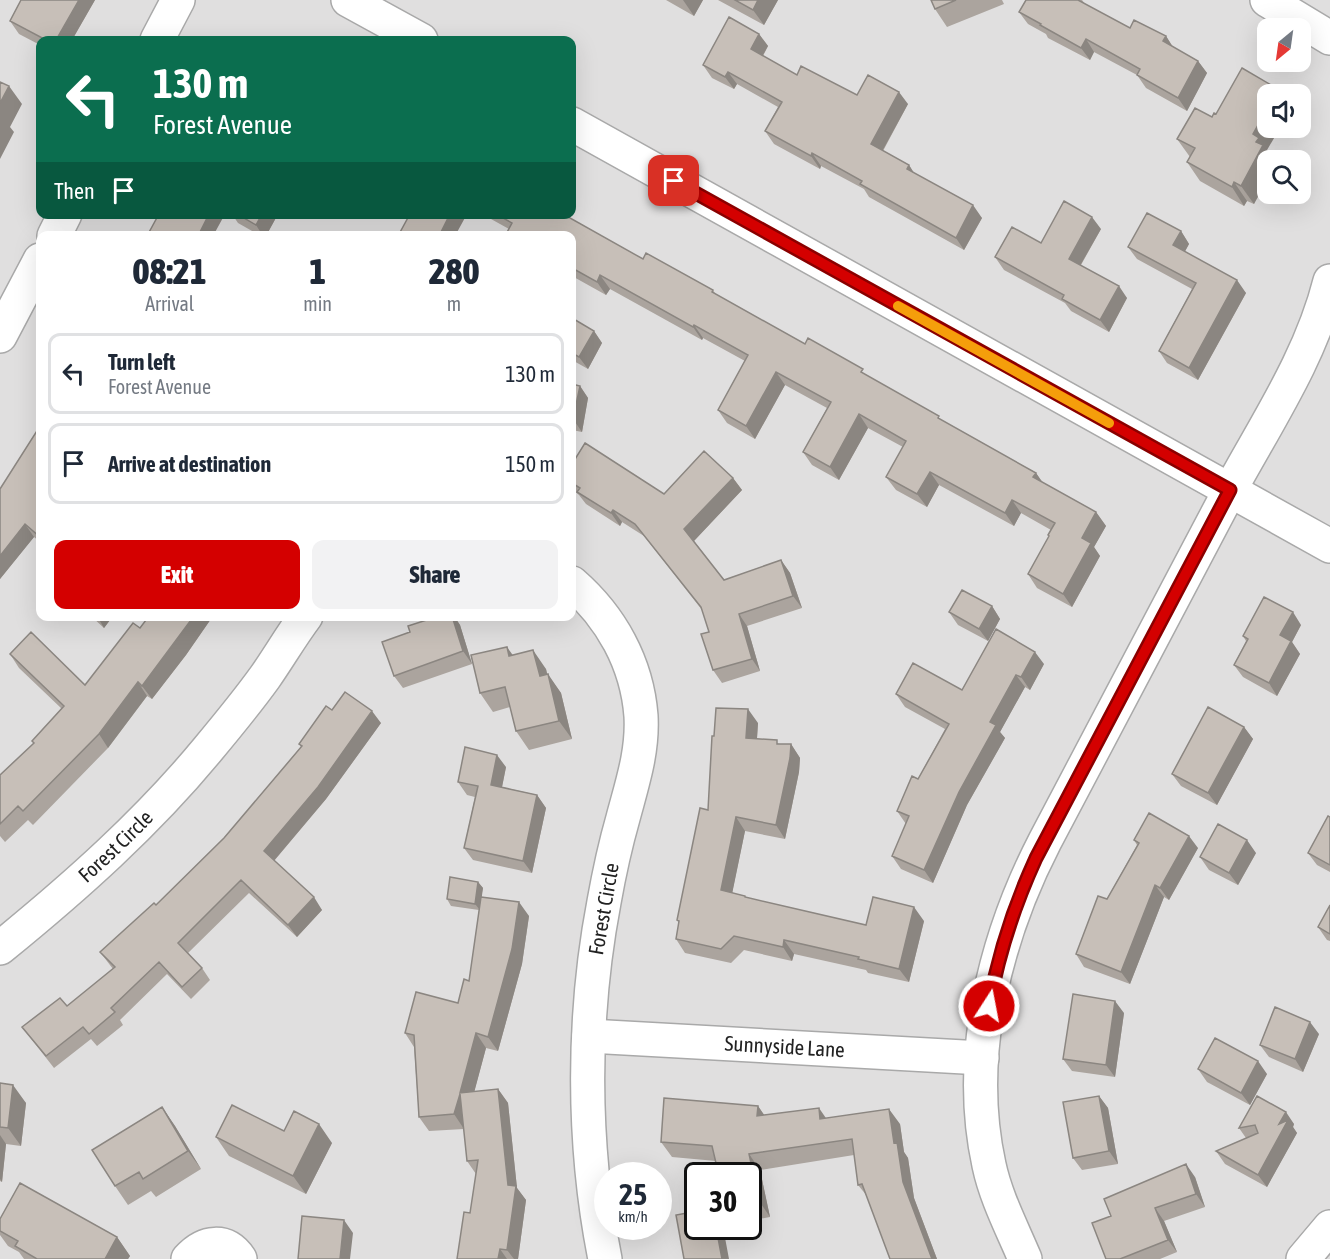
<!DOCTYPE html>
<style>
:root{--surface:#fff;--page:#f2f2f3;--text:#1f2937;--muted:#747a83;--line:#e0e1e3;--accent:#d40000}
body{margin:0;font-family:"Asap Condensed",sans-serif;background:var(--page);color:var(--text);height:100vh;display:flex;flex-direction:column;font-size:22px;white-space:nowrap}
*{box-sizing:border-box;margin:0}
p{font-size:20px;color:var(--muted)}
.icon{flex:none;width:33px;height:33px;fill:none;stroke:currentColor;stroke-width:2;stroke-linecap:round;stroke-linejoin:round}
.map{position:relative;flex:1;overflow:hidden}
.side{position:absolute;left:36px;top:231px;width:540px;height:390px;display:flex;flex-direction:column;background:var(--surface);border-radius:12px;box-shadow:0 6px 24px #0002}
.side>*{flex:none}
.banner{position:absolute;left:36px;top:36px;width:540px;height:183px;border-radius:12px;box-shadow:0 6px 24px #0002;background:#0b6e4f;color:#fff;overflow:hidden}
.needle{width:39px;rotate:209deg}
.tools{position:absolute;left:1257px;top:18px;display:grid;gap:12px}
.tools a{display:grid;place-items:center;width:54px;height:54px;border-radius:12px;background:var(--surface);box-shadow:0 6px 24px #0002;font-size:30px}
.speed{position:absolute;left:594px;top:1162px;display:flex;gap:12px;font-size:30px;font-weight:700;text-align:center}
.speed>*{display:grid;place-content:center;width:78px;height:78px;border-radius:50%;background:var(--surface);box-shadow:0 6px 24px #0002;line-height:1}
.speed small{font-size:15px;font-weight:400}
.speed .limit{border:3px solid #111;border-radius:9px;background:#fff;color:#111}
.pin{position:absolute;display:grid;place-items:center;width:51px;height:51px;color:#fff;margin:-26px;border-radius:12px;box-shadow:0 3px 9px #0006}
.me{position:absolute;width:66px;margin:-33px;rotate:11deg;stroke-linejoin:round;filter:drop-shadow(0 0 4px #0008)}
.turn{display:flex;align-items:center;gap:21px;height:126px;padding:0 18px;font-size:27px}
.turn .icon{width:78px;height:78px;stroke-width:2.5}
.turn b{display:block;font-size:42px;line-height:51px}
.then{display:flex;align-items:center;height:57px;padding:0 18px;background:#0003;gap:12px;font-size:22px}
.eta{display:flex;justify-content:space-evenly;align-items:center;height:102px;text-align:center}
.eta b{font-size:36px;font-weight:800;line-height:42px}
.primary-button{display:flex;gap:12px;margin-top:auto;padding:12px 18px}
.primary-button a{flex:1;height:69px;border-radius:12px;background:var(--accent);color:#fff;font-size:24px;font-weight:800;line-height:69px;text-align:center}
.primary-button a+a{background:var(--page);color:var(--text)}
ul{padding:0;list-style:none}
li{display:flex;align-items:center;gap:18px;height:81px;margin:0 12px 9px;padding:0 6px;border:3px solid var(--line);border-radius:12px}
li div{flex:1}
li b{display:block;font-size:22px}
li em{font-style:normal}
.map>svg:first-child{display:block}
</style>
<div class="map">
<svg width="1330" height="1259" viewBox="0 0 1330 1259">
<rect width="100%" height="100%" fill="#f2efe9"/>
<path fill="#e0dfdf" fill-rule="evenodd" d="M0 0H1330V1259H0ZM1268 28H1300V62H1268ZM40 40H572V214H40ZM1268 94H1300V128H1268ZM1268 160H1300V194H1268ZM40 236H572V616H40ZM608 1176H658V1227H608ZM698 1176H748V1227H698Z"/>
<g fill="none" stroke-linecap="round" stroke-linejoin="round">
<g stroke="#a9a9a9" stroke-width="36">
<g id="minor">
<path d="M348 0 421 40"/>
<path d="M1267 0 1330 38"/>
<path d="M157 40 178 0"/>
<path d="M572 124 1330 546"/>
<path d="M54 236 65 214"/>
<path d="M0 336 40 260"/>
<path d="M572 583C611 617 637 663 641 716 643 752 632 784 623 818 615 846 609 874 604 902 582 1017 582 1144 605 1259"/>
<path id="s1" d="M0 948C75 887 147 823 208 749 228 725 247 702 265 677 279 657 291 636 306 616"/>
<path id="s2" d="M589 1036 982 1058"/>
<path d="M188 1259C204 1241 226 1238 240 1259"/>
<path d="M1025 1259C1012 1228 996 1198 989 1165 965 1056 995 938 1045 841 1107 724 1168 607 1230 490 1267 422 1311 357 1330 281"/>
<path d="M1303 1259 1330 1227"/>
</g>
</g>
<use href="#minor" stroke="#fff" stroke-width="33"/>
</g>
<path fill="#aba49e" d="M21 0H95L72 40H40V45L19 34 10 21Z
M666 0H703L694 16Z
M718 0H778L764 25Z
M931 0H1002L1004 4 947 27 935 9Z
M1026 0H1082L1085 4 1130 28 1166 36 1173 47 1198 61 1207 73 1187 111 1146 88 1137 75 1094 52 1090 60 1048 38 1046 34 1028 24 1019 12Z
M759 34 768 46 763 56 797 75 857 95 908 104 883 151 909 165 914 173 982 218 964 250 869 197 864 189 821 166 820 169 774 144 765 131 778 107 737 84 734 89 712 78 703 65Z
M1278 89 1282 94H1268L1267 150 1274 160H1268L1254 204 1247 201 1244 206 1200 181 1187 162 1190 157 1177 139 1216 114Z
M232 214H278L266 236H261L238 223Z
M482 214H563L643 259 713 290 716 295 805 344 868 376 944 422 1036 473 1043 483 1096 512 1106 526 1094 547 1100 556 1072 607 1037 588 1028 574 1049 537 1048 535 1051 530 1021 513 1014 526 939 485 927 507 896 490 886 477 903 447 868 428 839 480 812 465 803 452 827 408 785 385 755 439 727 423 718 410 745 361 703 338 702 340 610 289 606 295 572 276V236L509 229Z
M1101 229 1081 265 1127 298 1109 332 1071 311 1065 303 1004 270 995 257 1041 243Z
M1181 231 1189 244 1185 251 1246 293 1198 380 1167 363 1159 351 1192 289 1137 259 1128 247Z
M572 318 594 331 602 343 588 369 572 360Z
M572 384 580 386 588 398 582 432 572 430Z
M40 426V542L34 537 0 579V489Z
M572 464 664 494 733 478 742 490 694 541 724 580 781 560 790 573 802 608 747 626 760 671 722 683 713 670 709 632 702 610 644 536 622 522 620 526 586 504 579 495 572 489Z
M992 606 1000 619 988 641 958 625 949 612Z
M91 616H113L104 628Z
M149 616H213L186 655 152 699 147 696 108 748 33 825 28 820 5 842 0 836V775L34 743 32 741 62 709 19 668 10 654 85 685 140 628Z
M439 616H454L460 625 472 664 403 688 394 676 410 632Z
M1301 625 1292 642 1300 654 1277 696 1243 677 1234 665 1246 641 1243 636Z
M513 655 546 669 547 674 561 693 572 739 529 750 516 731 510 707 493 712 480 693Z
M1044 664 1030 690 1025 687 1000 732 1005 738 967 805 933 883 901 869 892 856 906 824 897 811 918 779 945 729 905 707 896 694 962 690Z
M332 710 381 723 326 799 274 861 322 910 297 937 249 893 188 953 202 968 210 980 191 999 167 974 120 1020 123 1025 97 1046 91 1039 54 1068 22 1027 67 1006 113 969 100 952 156 905 224 838 301 747 299 744Z
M758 723 757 739 780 744H791L800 758 799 772 785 839 745 831 732 893 745 896 746 898 866 925 924 921 909 982 868 973 866 970 794 954 792 961 744 950 731 963 685 953 676 939 679 923 677 920 708 810 714 736Z
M1244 727 1253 739 1217 805 1181 786 1172 774Z
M506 767 502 787 537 795 546 808 532 873 473 860 464 848 475 797 467 795 458 782Z
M1330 817V872L1317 865 1308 853Z
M1134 840 1198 848 1169 900 1164 897 1130 984 1084 967 1076 954 1137 845Z
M1256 853 1238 885 1209 870 1200 857Z
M478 882 483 888 481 897 529 916 522 964 498 1051 486 1048 474 1092 498 1089 508 1103 517 1188 526 1200 518 1259H457L470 1213 476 1174 467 1161 464 1129 429 1131 419 1117 414 1047 405 1033 458 1003 469 981 479 910 451 906 447 899Z
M1330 905V941L1327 940 1318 927Z
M1124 1013 1115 1077 1072 1071 1063 1059Z
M1319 1034 1303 1072 1269 1057 1260 1045Z
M1198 1069 1267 1074 1250 1105 1207 1082Z
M0 1083 26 1103 21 1146 6 1144 2 1182 0 1181Z
M1099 1096 1108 1108 1118 1164 1082 1170 1073 1158Z
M1257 1096 1294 1124 1293 1127 1297 1133 1267 1187 1225 1164 1216 1151 1246 1138 1239 1128Z
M758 1106 764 1115 826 1118 900 1124 904 1152 908 1158 914 1198 937 1259H890L867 1196 858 1185 854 1155 760 1170 770 1217 748 1221V1176L716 1161 672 1157 661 1142Z
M162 1107 175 1126 201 1169 156 1197 151 1191 128 1205 115 1186Z
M284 1131 332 1143 306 1194 229 1156 216 1137Z
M1195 1177 1205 1207 1164 1221 1177 1252 1160 1259H1106L1111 1216Z
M0 1219 117 1237 130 1256 128 1259H24L19 1252 8 1246 0 1235Z"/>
<path fill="#8b8681" d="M79 0H95L72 40H56Z
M683 0H703L694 16Z
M758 0H778L764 25 753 10Z
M759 34 768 46 759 62 751 49Z
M1166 36 1174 49 1163 41Z
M1086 39 1094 52 1090 60 1081 48Z
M1198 61 1207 73 1187 111 1178 98Z
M728 72 737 84 734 89 725 77Z
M9 86 22 104 10 127 14 132 0 159V103Z
M1278 89 1282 94H1275Z
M899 92 908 104 879 157 871 144Z
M1268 107V128H1280L1267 150 1274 160H1268V179L1254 204 1241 186 1256 142 1253 134Z
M812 153 821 166 820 169 811 156Z
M909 165 917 178 907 169Z
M1234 182 1247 201 1244 206 1232 187Z
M973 205 982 218 964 250 956 238Z
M209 214H225L213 236H198Z
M262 214H278L266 236H263L256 225Z
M450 214H467L455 236H439Z
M1092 217 1101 229 1077 271 1069 259Z
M1181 231 1189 244 1182 257 1173 245Z
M600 275 610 289 606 295 597 282Z
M1237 280 1246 293 1198 380 1189 368Z
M1119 286 1127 298 1109 332 1100 320Z
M694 325 703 338 702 340 693 327Z
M594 331 602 343 588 369 579 357Z
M776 372 785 385 755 439 746 426Z
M580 386 588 398 582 432 573 419Z
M859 414 868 428 839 480 830 467Z
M930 472 939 485 927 507 917 494Z
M1036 473 1045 486 1033 477Z
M733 478 742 490 693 542 684 529Z
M1012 500 1021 513 1014 526 1005 513Z
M613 510 622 522 620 526 611 513Z
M1096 512 1106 526 1094 547 1100 556 1072 607 1063 594 1082 538Z
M25 524 34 537 0 579V556Z
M781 560 790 573 802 608 793 596Z
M992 606 1000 619 988 641 979 629Z
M1293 612 1301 625 1292 642 1300 654 1277 696 1269 683 1280 635Z
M739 614 747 626 760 671 752 659Z
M97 616H113L104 628Z
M194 616H213L186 655 152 699 142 686Z
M452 616H454L460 625 472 664 463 651Z
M507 647 520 665 509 656Z
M533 650 546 669 552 695 540 676Z
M1035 652 1044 664 1030 690 1021 677Z
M548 674 561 693 572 739 559 721Z
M1016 675 1025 687 1000 732 1005 738 967 805 933 883 924 870 990 722Z
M138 682 147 696 108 748 99 734Z
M748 709 758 723 756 752 746 738Z
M372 711 381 723 326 799 272 863 264 851Z
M1244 727 1253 739 1217 805 1208 793Z
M791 744 800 758 799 772 785 839 776 825Z
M497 755 506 767 500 797 491 785Z
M537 795 546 808 532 873 523 861Z
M736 817 745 831 730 904 721 890Z
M1189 836 1198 848 1169 900 1160 888Z
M1247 840 1256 853 1238 885 1229 873Z
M478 882 483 888 480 910 475 904Z
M1155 885 1164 897 1130 984 1121 972Z
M314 897 322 910 297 937 288 925Z
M519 902 529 916 522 964 498 1051 488 1037Z
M914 907 924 921 909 982 899 969Z
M784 940 794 954 792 961 783 947Z
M1115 1001 1124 1013 1115 1077 1106 1065Z
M1310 1022 1319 1034 1303 1072 1295 1059Z
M476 1033 486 1048 470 1108 460 1093Z
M1258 1061 1267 1074 1250 1105 1241 1093Z
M13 1085 26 1103 21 1146 8 1128Z
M498 1089 508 1103 517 1188 526 1200 518 1259H514L507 1250 508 1185Z
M460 1094 464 1129 454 1114Z
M1099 1096 1108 1108 1118 1164 1109 1151Z
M758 1106 769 1122 757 1116Z
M162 1107 175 1126 201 1169 188 1151Z
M819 1108 830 1124 820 1119Z
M889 1109 900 1124 904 1152 908 1158 914 1198 937 1259H932L903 1182 894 1143Z
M1286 1112 1294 1124 1293 1127 1297 1133 1267 1187 1258 1175 1279 1124Z
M319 1124 332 1143 306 1194 293 1176Z
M0 1135 6 1144 2 1182 0 1179Z
M749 1154 760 1170 770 1217 759 1201Z
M1186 1164 1195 1177 1205 1207 1196 1194Z
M1155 1208 1164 1221 1177 1252 1168 1240Z
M344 1220 353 1233 350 1259H340Z
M716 1227H723L729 1259H722Z
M117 1237 130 1256 128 1259H105Z
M500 1249 507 1259H498Z"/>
<path fill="#c7bfb8" stroke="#8b8681" stroke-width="1.5" d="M21 0H79L56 40H46L10 21Z
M735 0H758L753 10Z
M931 0H956L935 9Z
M1026 0H1078L1130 28 1134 20 1166 36 1163 41 1198 61 1178 98 1137 75 1140 69 1086 39 1081 48 1040 25 1041 24 1019 12Z
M729 17 759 34 751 49 797 75 801 66 857 95 868 75 899 92 871 144 909 165 907 169 973 205 956 238 860 184 862 181 812 153 811 156 765 131 782 102 728 72 725 77 703 65Z
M1242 68 1278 89 1275 94H1268V107L1253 134 1259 138 1256 142 1263 145 1241 186 1234 182 1232 187 1187 162 1195 148 1177 139 1195 108 1212 117 1214 113 1216 114Z
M0 82 9 86 0 103Z
M1064 201 1092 217 1069 259 1119 286 1100 320 1062 299 1064 295 995 257 1012 227 1041 243Z
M1147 213 1181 231 1173 245 1237 280 1189 368 1159 351 1196 283 1128 247Z
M159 214H209L198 236H147Z
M237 214H262L256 225Z
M410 214H450L439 236H398Z
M496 214H563L643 259 646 253 713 290 712 292 805 344 808 338 863 369 861 372 939 416 938 418 1036 473 1033 477 1096 512 1082 538 1091 543 1063 594 1028 574 1049 536 1048 535 1055 523 1012 500 1005 513 930 472 917 494 886 477 906 441 859 414 830 467 803 452 831 402 776 372 746 426 718 410 748 355 694 325 693 327 600 275 597 282 572 268V236H505L512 223Z
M572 318 594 331 579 357 572 353Z
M572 384 580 386 573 419H572Z
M40 426V537L25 524 0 556V489Z
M585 443 664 494 704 451 733 478 684 529 724 580 781 560 793 596 739 614 752 659 713 670 701 634 709 632 701 607 635 524 613 510 611 513 577 492 580 488 572 483V464Z
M962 590 992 606 979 629 949 612Z
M1264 597 1293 612 1280 635 1291 641 1269 683 1234 665 1248 639 1243 636Z
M149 616H194L142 686 138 682 99 734 23 811 18 806 0 824V775L34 743 32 741 64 706 10 654 31 632 85 685 133 623 140 628Z
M439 616H452L463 651 394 676 382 642 410 632 408 626Z
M996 629 1035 652 1021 677 1016 675 990 722 996 725 959 792 924 870 892 856 909 816 897 811 912 776 918 779 949 724 896 694 913 663 962 690Z
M507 647 509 656 533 650 540 676 548 674 559 721 516 731 505 687 480 693 471 655Z
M345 692 372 711 318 787 264 851 314 897 288 925 241 880 178 943 202 968 182 987 159 962 111 1008 115 1012 89 1034 83 1027 46 1056 22 1027 60 998 67 1006 115 967 100 952 154 903 156 905 224 838 302 746 299 744 326 706 332 710Z
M1208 707 1244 727 1208 793 1172 774Z
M716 708 748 709 746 738 777 740V744H791L790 758 776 825 736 817 721 890 745 896V897L866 925 873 897 914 907 899 969 858 959 859 957 784 940 783 947 734 936 721 949 676 939 679 921 677 920 700 808 708 810 712 736H714Z
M465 747 497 755 491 785 537 795 523 861 464 848 478 786 458 782Z
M1149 813 1189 836 1160 888 1155 885 1121 972 1076 954 1098 896 1107 899 1139 843 1134 840Z
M1328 816 1330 817V865L1308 853Z
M1218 824 1247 840 1229 873 1200 857Z
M450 877 478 882 475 904 447 899Z
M481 897 519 902 512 949 488 1037 476 1033 460 1093 498 1089 508 1185 516 1186 507 1250 500 1249 498 1259H457L464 1212 470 1213 478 1160 467 1161 460 1094 454 1114 419 1117 414 1035 405 1033 416 992 458 1003 464 979 469 981Z
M1330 905V934L1318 927Z
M1073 994 1115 1001 1106 1065 1063 1059Z
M1275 1007 1310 1022 1295 1059 1260 1045Z
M1215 1038 1258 1061 1241 1093 1198 1069Z
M0 1083 13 1085 8 1128 0 1127Z
M1099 1096 1109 1151 1073 1158 1063 1102Z
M1257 1096 1286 1112 1279 1124 1288 1120 1258 1175 1216 1151 1258 1133 1255 1125 1239 1128Z
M664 1098 758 1106 757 1116 819 1108 820 1119 889 1109 894 1143 897 1142 903 1182 932 1259H890L862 1184 858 1185 852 1139 749 1154 759 1201 748 1203V1176H719L712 1146 661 1142Z
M232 1105 284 1131 294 1111 319 1124 293 1176 216 1137Z
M162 1107 188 1151 143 1179 139 1172 115 1186 92 1150Z
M1186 1164 1196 1194 1155 1208 1168 1240 1120 1259H1106L1092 1223 1111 1216 1104 1199Z
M20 1183 117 1237 105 1259H37L15 1246 18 1241 0 1231V1219Z
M698 1211V1227H716L722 1259H684L676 1215Z
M302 1216 344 1220 340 1259H298Z"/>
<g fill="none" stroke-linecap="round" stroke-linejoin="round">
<g stroke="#8a0000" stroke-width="15">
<path id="route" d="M674 181 1230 490 1036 858C1014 906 998 955 989 1006"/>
</g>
<use href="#route" stroke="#d40000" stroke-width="10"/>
<path stroke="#f59e0b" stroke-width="10" d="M898 306 1109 423"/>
</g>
<g text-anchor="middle" stroke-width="6" stroke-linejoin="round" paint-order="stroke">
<g font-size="21" fill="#222" stroke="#fff">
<text dy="7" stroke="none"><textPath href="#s1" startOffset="154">Forest Circle</textPath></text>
<text transform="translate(604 909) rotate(-80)" y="7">Forest Circle</text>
<text dy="7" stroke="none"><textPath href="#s2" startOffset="196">Sunnyside Lane</textPath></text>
</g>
</g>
</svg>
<div class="tools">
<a><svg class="needle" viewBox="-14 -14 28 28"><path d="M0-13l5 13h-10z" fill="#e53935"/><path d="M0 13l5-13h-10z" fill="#747a83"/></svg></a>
<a><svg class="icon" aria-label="sound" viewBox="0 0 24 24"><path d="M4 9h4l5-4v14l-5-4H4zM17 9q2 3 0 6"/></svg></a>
<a><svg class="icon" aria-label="search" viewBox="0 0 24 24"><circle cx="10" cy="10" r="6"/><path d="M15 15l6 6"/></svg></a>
</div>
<div class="speed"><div>25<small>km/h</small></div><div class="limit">30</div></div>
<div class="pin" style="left:674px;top:181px;background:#d93025"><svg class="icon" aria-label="arrive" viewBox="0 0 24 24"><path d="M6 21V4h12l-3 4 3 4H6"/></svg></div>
<svg class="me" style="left:989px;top:1006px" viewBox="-20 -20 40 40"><circle r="17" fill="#d40000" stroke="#fff" stroke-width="3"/><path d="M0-11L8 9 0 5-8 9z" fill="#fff"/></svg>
<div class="banner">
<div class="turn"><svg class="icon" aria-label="left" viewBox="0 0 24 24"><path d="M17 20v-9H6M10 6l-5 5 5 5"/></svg><div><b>130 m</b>Forest Avenue</div></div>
<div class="then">Then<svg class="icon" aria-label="arrive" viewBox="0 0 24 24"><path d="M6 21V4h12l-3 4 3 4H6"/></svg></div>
</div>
<section class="side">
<div class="eta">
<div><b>08:21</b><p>Arrival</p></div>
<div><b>1</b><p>min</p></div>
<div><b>280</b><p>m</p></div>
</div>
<ul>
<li><svg class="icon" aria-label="left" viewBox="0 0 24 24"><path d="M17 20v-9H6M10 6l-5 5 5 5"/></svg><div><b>Turn left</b><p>Forest Avenue</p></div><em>130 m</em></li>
<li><svg class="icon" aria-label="arrive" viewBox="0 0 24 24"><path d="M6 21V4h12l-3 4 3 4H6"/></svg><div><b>Arrive at destination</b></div><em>150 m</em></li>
</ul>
<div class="primary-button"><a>Exit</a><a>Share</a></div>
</section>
</div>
